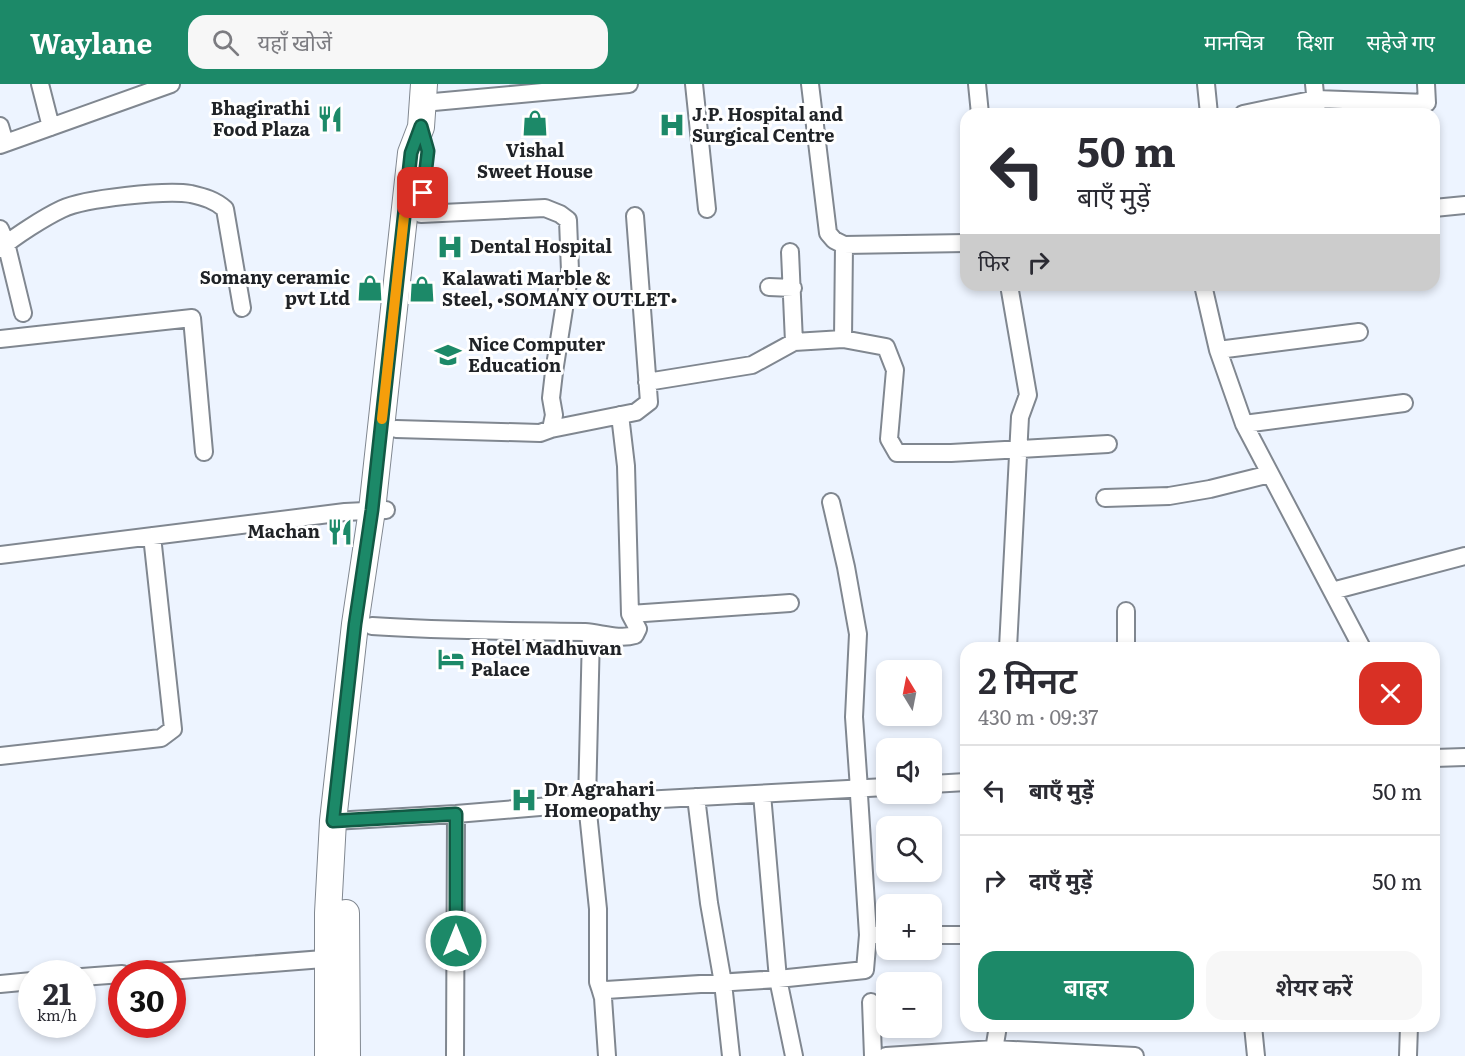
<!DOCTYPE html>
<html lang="hi">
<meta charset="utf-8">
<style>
:root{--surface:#fff;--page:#f7f7f7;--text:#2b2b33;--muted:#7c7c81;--line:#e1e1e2;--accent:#1c8968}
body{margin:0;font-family:Literata,"Noto Sans Devanagari",serif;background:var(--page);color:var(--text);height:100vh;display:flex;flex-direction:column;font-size:22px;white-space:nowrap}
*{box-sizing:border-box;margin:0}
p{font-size:20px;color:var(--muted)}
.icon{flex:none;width:33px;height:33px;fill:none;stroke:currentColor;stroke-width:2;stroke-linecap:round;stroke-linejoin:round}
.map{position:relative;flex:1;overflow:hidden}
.panel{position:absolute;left:960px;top:558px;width:480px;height:390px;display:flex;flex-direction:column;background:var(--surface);border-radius:18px;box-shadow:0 3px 9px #0003}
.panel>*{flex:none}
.hud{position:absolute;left:960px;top:24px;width:480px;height:183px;border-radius:18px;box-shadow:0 3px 9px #0003;background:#fff;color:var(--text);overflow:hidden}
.needle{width:39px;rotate:350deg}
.fabs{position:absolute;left:876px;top:576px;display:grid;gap:12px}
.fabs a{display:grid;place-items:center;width:66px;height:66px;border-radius:12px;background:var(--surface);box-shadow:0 3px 9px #0003;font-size:30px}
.speed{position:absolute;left:18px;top:876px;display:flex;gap:12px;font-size:30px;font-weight:700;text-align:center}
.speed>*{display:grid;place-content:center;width:78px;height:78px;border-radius:50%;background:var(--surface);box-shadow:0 3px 9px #0003;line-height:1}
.speed small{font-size:15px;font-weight:400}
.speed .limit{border:9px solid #d22;background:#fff;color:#111}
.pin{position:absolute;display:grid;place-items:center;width:51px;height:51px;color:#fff;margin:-26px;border-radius:12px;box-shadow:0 3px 9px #0006}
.me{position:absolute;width:66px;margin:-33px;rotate:0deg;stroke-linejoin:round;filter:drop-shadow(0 0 4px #0008)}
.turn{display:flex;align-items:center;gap:21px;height:126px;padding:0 18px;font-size:27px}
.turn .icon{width:78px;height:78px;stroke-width:2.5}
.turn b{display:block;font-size:42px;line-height:51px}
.then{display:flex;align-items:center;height:57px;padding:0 18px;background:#0003;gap:12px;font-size:22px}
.round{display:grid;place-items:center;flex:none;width:63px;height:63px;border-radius:18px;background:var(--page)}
.summary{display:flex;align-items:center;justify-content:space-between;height:102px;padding:0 18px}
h1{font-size:36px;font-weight:600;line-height:45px}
.cta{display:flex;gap:12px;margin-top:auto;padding:12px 18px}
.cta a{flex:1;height:69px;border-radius:18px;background:var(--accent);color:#fff;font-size:24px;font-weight:600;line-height:69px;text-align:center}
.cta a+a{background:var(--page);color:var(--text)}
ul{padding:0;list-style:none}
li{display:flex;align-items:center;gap:18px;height:90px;padding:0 18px;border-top:2px solid var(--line)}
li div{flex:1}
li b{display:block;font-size:22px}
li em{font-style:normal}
header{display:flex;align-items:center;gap:36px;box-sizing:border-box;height:84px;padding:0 30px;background:var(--accent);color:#fff}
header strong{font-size:28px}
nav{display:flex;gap:33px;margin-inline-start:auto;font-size:21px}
.search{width:420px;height:54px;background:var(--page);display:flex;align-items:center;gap:15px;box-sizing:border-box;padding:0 21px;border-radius:18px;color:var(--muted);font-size:22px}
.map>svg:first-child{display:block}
</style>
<header>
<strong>Waylane</strong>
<div class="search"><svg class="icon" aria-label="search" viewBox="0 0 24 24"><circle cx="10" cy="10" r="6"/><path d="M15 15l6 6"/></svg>यहाँ खोजें</div>
<nav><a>मानचित्र</a><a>दिशा</a><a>सहेजे गए</a></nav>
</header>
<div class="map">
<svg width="1465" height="972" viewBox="0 0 1465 972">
<rect width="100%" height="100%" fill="#edf4ff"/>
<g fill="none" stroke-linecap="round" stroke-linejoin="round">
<g stroke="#808790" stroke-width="20">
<path id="street" d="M40 0 51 43
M694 0 707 125
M810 0 828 149 834 156 844 161 966 159
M977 0 980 30
M1206 0 1209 30
M1314 0 1317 30
M423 19 629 0
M1243 30 1316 15 1427 19 1426 0
M0 42 5 59
M0 61 171 0
M1434 124 1465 121
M0 145 6 159 23 229
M844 161 843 255 886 263 895 286 889 355 897 369H951L1108 360
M0 165C15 152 45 133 62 125 85 114 166 106 191 110 204 113 215 116 225 125L242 224
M790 168 794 258
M1203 201 1218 266 1244 340 1362 564
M769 203 793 204
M0 255 192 234 204 368
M1218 266 1359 248
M647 298 752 281 794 258 843 255
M620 331 626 382 630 530
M1244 340 1404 319
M396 345 540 349 551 345 554 331 551 314 554 288 570 187 568 136 560 130 545 124 421 130
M551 345 636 328 649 318 635 132
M1105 414 1169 412 1210 405 1270 390
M831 418 846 483 858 550 854 633 859 705
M0 471 345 428 386 426
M1332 507 1465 472
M1126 527V564
M372 542C443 547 514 547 585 548 601 549 619 556 635 551L638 545 630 530 790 519
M591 549 587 719 598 825V898L600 904 606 906 778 895 865 886 868 851H886
M1008 564 1020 333 1028 311 1009 201
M0 672 161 654 173 645 152 452
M1434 674 1465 673
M932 700 966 698
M762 710 778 895 794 972
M859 711 868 851
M696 713 709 819 723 899 731 972
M333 737 456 730 587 719 886 703
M932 851H966
M131 890 336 874
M82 893 122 890
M0 900 32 897
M600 904 603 914 607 972
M871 918 873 972
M1253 942 1256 972
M455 972 456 730
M886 972 994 965 1135 972
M993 972 998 942
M1408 972 1409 942"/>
</g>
<g stroke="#808790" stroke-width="28">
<path id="primary" d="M346 829 347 972
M328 972V829L333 737 355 540 372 426 411 69 421 43 424 0"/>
</g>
<use href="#street" stroke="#fff" stroke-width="16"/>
<use href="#primary" stroke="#fff" stroke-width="26"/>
</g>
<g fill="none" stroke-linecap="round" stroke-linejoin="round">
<g stroke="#125944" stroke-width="15">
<path id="route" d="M423 109 428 67 421 42 411 69 372 426 355 540 333 737 456 730V857"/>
</g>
<use href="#route" stroke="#1c8968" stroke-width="10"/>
<path stroke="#f59e0b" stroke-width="10" d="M382 335 404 132"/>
</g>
<defs>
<g id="restaurant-bare" transform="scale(2.07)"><path d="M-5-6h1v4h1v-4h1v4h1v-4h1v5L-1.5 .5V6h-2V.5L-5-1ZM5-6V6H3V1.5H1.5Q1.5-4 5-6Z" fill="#1c8968" stroke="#fff" stroke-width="2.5" paint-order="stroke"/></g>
<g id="shop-bare" transform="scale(2.07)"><path d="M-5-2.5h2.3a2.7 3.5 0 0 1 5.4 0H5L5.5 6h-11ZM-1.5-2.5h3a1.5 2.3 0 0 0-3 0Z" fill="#1c8968" stroke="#fff" stroke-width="2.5" paint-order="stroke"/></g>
<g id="hospital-bare" transform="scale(2.07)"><path d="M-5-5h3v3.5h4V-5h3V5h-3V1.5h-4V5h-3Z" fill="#1c8968" stroke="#fff" stroke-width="2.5" paint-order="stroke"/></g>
<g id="school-bare" transform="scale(2.07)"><path d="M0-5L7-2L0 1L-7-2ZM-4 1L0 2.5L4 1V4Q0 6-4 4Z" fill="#1c8968" stroke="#fff" stroke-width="2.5" paint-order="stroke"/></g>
<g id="hotel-bare" transform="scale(2.07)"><path d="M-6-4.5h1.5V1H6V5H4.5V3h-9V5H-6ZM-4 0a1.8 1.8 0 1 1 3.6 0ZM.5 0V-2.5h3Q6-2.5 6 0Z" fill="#1c8968" stroke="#fff" stroke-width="2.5" paint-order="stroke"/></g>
</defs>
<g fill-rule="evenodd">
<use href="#restaurant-bare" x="330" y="35"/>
<use href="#shop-bare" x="535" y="39"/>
<use href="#hospital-bare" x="672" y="41"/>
<use href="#hospital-bare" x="450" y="163"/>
<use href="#shop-bare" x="370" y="204"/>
<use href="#shop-bare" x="422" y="205"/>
<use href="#school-bare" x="448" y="271"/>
<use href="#restaurant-bare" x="340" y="448"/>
<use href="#hotel-bare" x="451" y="575"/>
<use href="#hospital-bare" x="524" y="716"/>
</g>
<g text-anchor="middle" stroke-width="6" stroke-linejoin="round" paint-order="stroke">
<g font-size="18" font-weight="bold" fill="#202327" stroke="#fff" text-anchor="start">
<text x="310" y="31" text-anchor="end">Bhagirathi<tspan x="310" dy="21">Food Plaza</tspan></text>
<text x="692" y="37">J.P. Hospital and<tspan x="692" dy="21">Surgical Centre</tspan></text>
<text x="535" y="73" text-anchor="middle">Vishal<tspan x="535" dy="21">Sweet House</tspan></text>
<text x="470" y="169">Dental Hospital</text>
<text x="350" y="200" text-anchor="end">Somany ceramic<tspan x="350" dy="21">pvt Ltd</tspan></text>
<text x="442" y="201">Kalawati Marble &amp;<tspan x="442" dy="21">Steel, •SOMANY OUTLET•</tspan></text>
<text x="468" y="267">Nice Computer<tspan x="468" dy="21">Education</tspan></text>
<text x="320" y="454" text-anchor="end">Machan</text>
<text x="471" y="571">Hotel Madhuvan<tspan x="471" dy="21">Palace</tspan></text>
<text x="544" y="712">Dr Agrahari<tspan x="544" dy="21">Homeopathy</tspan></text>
</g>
</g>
</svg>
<div class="fabs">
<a><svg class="needle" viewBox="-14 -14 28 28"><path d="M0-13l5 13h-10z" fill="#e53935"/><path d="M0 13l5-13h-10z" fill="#7c7c81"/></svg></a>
<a><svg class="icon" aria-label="sound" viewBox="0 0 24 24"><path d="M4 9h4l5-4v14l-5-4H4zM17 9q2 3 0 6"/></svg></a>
<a><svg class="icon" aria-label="search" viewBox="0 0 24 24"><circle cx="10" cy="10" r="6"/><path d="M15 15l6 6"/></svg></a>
<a>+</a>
<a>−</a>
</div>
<div class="speed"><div>21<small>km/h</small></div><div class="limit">30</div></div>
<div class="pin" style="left:423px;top:109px;background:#d93025"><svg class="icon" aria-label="arrive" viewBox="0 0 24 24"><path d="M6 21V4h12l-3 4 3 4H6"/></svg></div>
<svg class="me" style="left:456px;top:857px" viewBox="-20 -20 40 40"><circle r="17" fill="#1c8968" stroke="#fff" stroke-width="3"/><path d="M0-11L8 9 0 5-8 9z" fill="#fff"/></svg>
<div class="hud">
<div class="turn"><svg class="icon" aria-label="left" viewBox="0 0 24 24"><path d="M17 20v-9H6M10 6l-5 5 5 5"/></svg><div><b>50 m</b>बाएँ मुड़ें</div></div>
<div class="then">फिर<svg class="icon" aria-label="right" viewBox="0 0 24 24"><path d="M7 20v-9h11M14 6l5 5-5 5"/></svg></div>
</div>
<section class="panel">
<div class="summary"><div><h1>2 मिनट</h1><p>430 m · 09:37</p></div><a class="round" style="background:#d93025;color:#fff"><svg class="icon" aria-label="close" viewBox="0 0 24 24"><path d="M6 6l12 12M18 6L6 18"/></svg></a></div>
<ul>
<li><svg class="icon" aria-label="left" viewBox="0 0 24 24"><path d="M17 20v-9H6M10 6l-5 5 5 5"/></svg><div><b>बाएँ मुड़ें</b></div><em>50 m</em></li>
<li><svg class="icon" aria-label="right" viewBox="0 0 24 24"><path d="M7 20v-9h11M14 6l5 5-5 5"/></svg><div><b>दाएँ मुड़ें</b></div><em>50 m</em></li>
</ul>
<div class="cta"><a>बाहर</a><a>शेयर करें</a></div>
</section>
</div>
